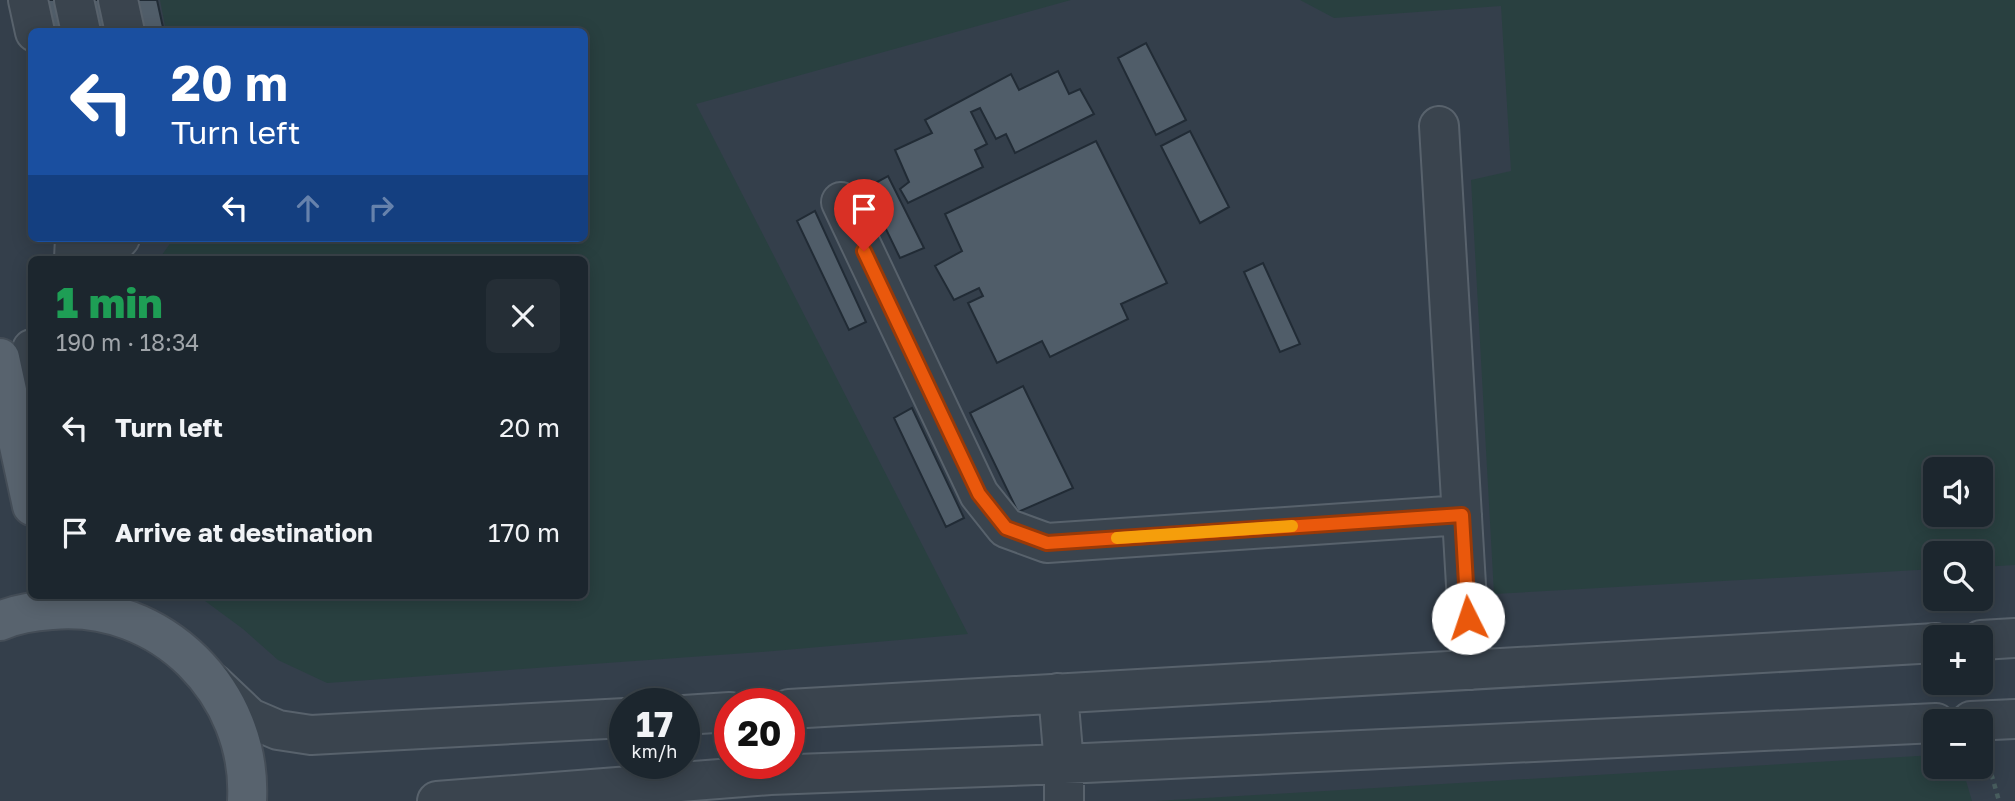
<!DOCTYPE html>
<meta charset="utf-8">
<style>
:root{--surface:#1c262e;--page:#252e36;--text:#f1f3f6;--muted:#a0a5aa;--line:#3a434a}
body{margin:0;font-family:"Golos Text",sans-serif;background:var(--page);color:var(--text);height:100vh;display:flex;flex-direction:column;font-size:26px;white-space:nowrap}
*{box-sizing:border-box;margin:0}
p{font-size:23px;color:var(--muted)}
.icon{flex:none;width:38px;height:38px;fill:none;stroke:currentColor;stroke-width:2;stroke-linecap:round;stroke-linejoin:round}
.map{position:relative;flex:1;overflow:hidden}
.panel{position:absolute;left:28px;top:256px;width:560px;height:343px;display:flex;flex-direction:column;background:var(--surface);border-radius:10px;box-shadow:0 4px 18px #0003,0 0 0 2px var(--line)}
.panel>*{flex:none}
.top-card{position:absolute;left:28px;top:28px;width:560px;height:214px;border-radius:10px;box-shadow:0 4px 18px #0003,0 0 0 2px var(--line);background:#1a4fa0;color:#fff;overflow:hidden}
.buttons{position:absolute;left:1923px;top:457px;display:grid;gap:14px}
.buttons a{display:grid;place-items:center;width:70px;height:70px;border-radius:10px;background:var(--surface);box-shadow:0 4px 18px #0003,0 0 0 2px var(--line);font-size:35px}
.speed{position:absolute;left:609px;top:688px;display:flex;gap:14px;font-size:35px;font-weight:700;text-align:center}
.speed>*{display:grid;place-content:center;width:91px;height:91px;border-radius:50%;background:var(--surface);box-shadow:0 4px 18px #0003,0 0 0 2px var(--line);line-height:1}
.speed small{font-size:18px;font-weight:400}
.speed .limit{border:10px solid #d22;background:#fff;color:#111}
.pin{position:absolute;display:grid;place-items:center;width:60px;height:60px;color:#fff;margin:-72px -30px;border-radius:50% 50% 50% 0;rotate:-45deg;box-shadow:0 0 7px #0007}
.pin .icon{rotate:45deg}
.me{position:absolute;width:77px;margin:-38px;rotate:356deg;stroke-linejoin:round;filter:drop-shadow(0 0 5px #0008)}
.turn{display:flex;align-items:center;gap:24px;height:147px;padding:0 28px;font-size:32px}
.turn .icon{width:91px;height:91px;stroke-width:2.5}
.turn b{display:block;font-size:49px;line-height:60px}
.lanes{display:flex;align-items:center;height:66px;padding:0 28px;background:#0003;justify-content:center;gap:35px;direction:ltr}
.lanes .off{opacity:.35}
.round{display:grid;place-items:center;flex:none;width:74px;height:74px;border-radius:10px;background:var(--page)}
.overview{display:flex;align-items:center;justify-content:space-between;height:119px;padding:0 28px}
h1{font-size:42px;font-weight:800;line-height:52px;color:#1e9e55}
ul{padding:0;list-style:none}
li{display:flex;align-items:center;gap:21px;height:105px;padding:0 28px}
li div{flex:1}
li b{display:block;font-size:26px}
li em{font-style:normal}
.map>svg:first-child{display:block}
</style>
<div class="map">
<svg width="2015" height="801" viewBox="0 0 2015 801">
<rect width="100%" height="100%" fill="#26323e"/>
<path fill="#343f4b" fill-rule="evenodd" d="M0 0H2015V801H0ZM32 32H584V238H32ZM32 259H584V595H32ZM1936 469H1981V514H1936ZM1936 553H1981V598H1936ZM1936 637H1981V682H1936ZM625 704H684V763H625ZM730 704H789V763H730ZM1936 721H1981V766H1936Z"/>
<path fill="#294040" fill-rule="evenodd" d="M160 0H1071L696 104 968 634 761 652 327 683 278 660 243 629 197 595H584V259H159L174 238H584V32L166 31Z
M1300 0H2015V565L1981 567V553H1936L1935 569 1494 594 1471 180 1511 171 1501 6 1334 18ZM1981 469V514H1936V469Z
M1935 755 1936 766 1962 767 1972 801H1155Z"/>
<path fill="#505d69" stroke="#212b35" stroke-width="2" d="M36 0H65L72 32H43Z
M82 0H111L118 32H89Z
M128 0H157L164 32H135Z
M1146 43 1186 120 1156 135 1118 58Z
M1058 71 1069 94 1080 89 1094 114 1015 153 1006 134 996 139 980 108 971 112 987 144 975 150 983 167 908 203 900 189 909 182 895 150 932 133 925 120 1011 74 1019 90Z
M1190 131 1229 207 1200 223 1161 146Z
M1096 141 1167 283 1121 304 1128 319 1050 357 1042 341 997 363 968 303 983 296 979 288 954 300 935 266 962 251 945 214Z
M888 176 924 248 900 258 866 188Z
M815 211 866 322 849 330 797 221Z
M1263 263 1300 344 1280 352 1244 272Z
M1023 386 1073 488 1018 512 970 413Z
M912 408 964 518 946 527 894 418Z"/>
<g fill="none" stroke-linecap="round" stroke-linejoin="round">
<g stroke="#58626c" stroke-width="42">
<path id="minor" d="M28 0 35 32
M74 0 81 32
M118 0 125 32
M1439 126 1471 670
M841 202 979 494 1006 528 1047 543 1462 515
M74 259 75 238
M101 259 120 238
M20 429V399L32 349
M1981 640 2015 638
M213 683 250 718 278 730 311 735 625 718
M1058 693 1064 764V801
M789 709 1936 643
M684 715 730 712
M1971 721 2015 719
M437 801 770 775 1064 764 1936 723"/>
</g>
<g stroke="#444d57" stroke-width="42">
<path id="major" d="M0 358 32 506
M0 621C16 614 35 611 52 610 161 600 253 693 247 801"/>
</g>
<path stroke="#485d5e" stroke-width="4.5" stroke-dasharray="5 5" stroke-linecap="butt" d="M1986 755 1999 801"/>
<use href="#minor" stroke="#3a444e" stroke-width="38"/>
<use href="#major" stroke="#58636e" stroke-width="38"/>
</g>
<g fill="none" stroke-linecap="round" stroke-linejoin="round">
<g stroke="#983908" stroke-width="18">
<path id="route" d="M864 251 979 494 1006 528 1047 543 1462 515 1468 618"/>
</g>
<use href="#route" stroke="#ea580c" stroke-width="12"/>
<path stroke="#f59e0b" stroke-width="12" d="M1117 538 1292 526"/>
</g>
</svg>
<div class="buttons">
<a><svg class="icon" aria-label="sound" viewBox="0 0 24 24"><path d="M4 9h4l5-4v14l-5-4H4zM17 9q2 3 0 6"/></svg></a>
<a><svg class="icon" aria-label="search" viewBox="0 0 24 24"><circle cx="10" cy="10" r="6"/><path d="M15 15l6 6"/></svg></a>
<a>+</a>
<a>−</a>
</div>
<div class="speed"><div>17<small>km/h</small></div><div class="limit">20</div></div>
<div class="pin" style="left:864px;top:251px;background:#d93025"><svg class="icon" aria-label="arrive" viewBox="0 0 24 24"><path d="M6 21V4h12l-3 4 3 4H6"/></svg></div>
<svg class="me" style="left:1468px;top:618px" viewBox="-20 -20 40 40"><circle r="19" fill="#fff"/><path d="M0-13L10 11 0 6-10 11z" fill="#ea580c"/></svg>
<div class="top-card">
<div class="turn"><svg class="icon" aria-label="left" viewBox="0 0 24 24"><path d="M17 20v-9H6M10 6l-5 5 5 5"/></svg><div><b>20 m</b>Turn left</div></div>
<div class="lanes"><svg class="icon" aria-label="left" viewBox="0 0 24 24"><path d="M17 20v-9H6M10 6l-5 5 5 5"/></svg><svg class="icon off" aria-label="ahead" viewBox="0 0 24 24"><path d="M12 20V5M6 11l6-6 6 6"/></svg><svg class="icon off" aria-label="right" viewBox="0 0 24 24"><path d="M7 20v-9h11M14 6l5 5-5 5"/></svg></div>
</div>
<section class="panel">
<div class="overview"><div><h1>1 min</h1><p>190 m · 18:34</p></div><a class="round"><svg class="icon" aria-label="close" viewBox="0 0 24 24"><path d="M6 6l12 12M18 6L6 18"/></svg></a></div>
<ul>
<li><svg class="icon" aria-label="left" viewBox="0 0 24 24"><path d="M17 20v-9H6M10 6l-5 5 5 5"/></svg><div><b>Turn left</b></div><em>20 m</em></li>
<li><svg class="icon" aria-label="arrive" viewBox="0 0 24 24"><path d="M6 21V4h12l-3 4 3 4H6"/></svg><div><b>Arrive at destination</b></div><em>170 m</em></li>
</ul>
</section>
</div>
